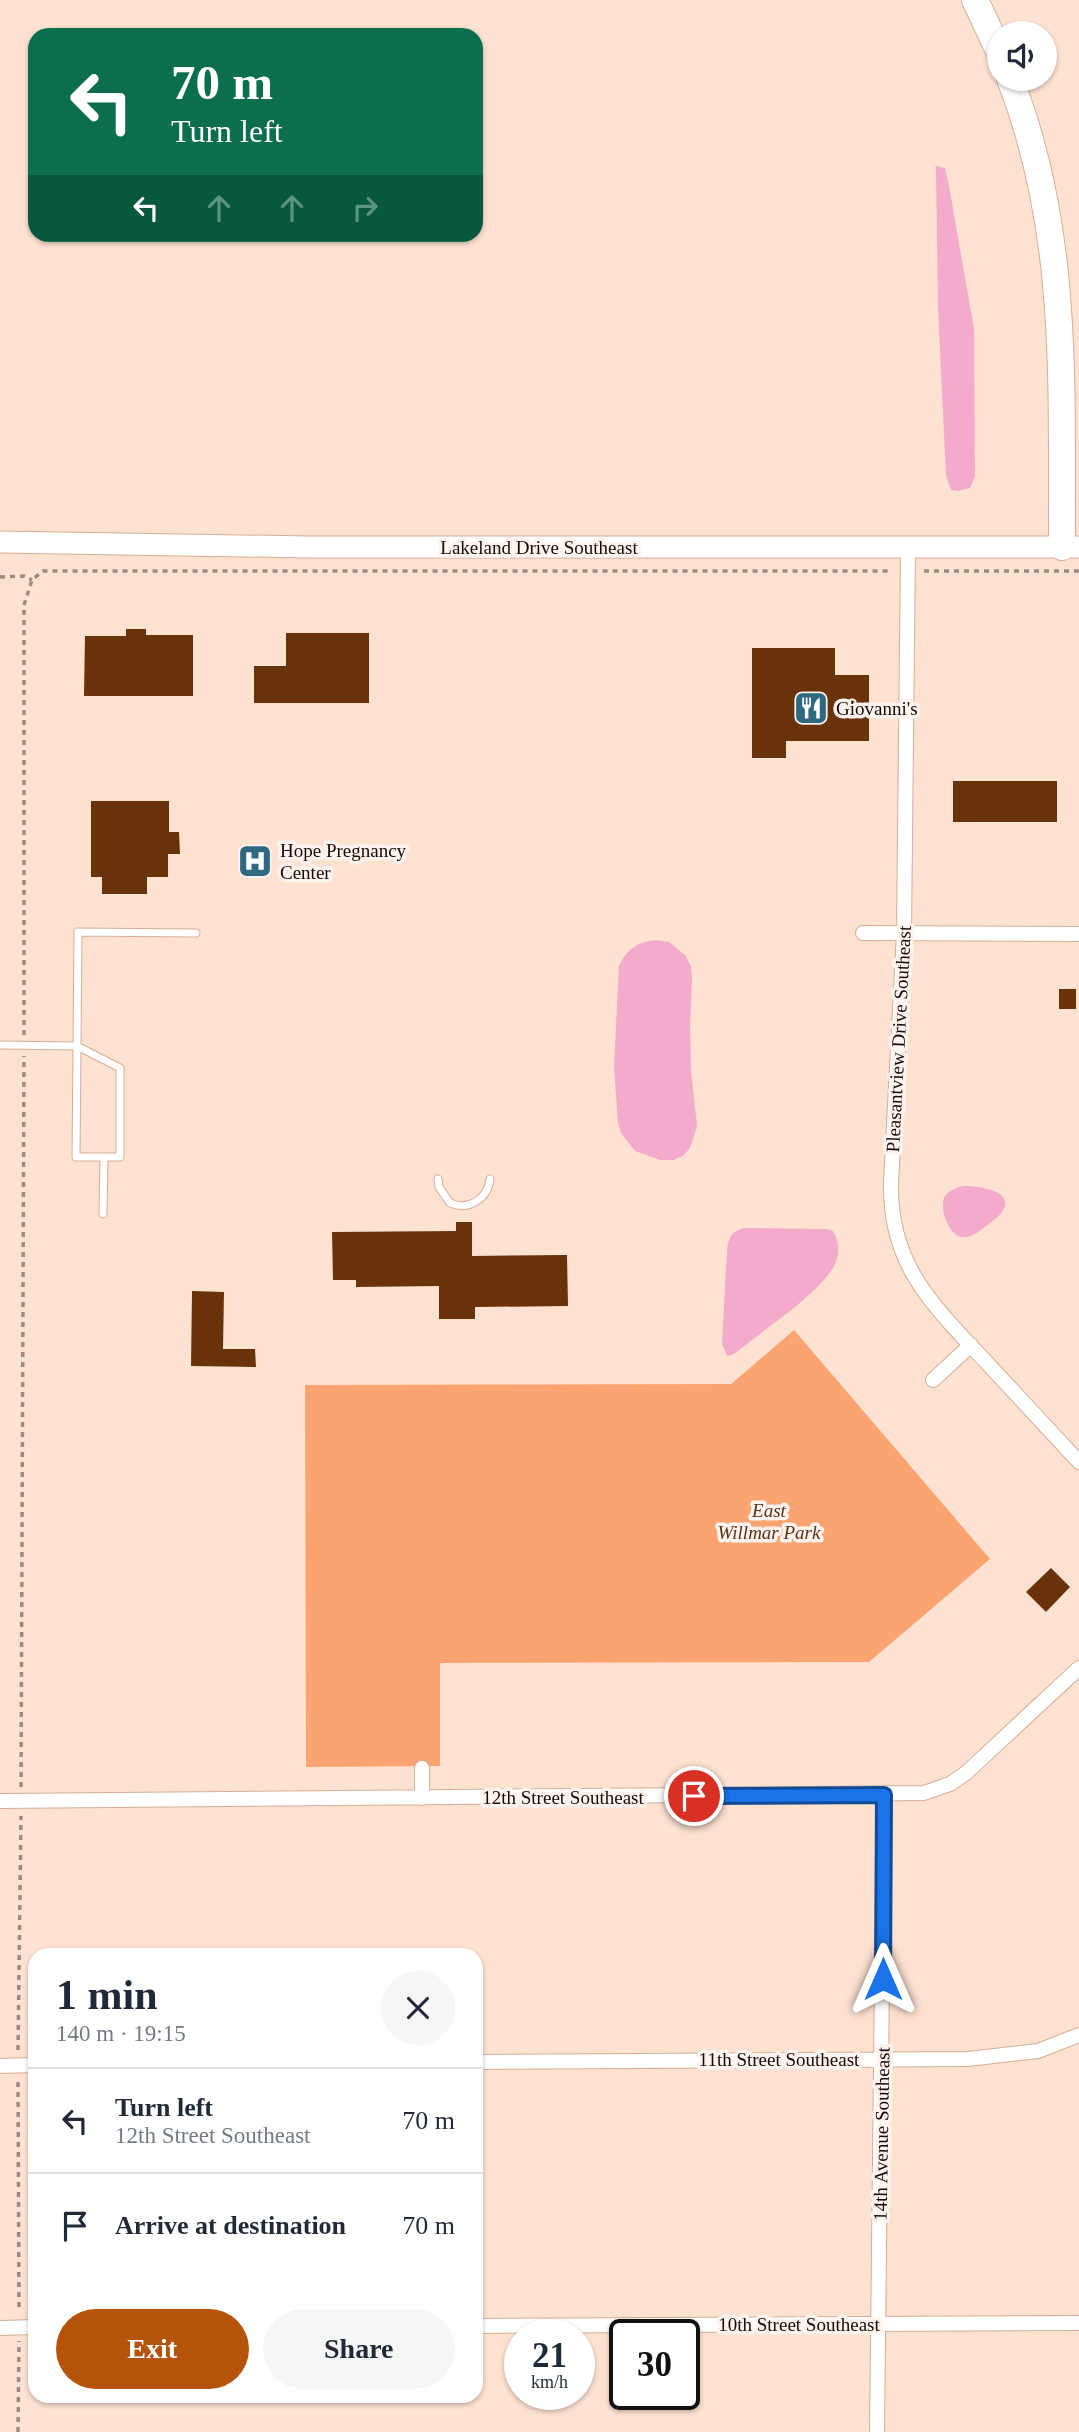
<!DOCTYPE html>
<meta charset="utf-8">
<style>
:root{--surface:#fff;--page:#f6f6f7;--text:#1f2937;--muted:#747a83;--line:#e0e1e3;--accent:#b45309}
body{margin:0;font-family:"Times New Roman",serif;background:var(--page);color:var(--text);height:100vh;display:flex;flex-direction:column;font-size:26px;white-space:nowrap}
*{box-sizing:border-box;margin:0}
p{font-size:23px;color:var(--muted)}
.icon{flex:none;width:38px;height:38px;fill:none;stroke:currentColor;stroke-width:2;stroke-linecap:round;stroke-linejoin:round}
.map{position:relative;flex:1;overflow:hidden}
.panel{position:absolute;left:28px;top:1948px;width:455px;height:455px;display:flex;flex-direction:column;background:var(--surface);border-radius:21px;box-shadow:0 2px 5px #0004}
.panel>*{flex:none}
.top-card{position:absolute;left:28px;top:28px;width:455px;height:214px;border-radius:21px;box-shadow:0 2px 5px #0004;background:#0b6e4f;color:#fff;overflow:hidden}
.buttons{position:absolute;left:987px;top:21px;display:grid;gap:14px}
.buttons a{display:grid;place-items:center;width:70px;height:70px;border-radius:50%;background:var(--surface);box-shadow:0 2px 5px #0004;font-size:35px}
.speed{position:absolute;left:504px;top:2319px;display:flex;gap:14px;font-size:35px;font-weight:700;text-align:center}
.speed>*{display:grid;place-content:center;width:91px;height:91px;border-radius:50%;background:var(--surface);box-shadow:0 2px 5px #0004;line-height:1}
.speed small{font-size:18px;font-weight:400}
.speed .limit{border:4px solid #111;border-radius:10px;background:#fff;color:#111}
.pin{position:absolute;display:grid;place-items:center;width:60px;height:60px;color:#fff;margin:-30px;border:4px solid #fff;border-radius:50%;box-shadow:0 2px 7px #0007}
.me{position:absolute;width:77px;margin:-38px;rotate:0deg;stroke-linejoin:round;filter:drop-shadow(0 0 5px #0008)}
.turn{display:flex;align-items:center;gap:24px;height:147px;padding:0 28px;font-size:32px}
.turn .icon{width:91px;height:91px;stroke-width:2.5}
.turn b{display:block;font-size:49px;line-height:60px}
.lanes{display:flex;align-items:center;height:66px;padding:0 28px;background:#0003;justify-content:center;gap:35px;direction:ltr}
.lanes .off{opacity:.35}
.round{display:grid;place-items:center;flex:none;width:74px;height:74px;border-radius:37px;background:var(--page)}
.overview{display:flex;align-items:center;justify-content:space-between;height:119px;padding:0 28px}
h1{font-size:42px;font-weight:700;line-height:52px}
.primary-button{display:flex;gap:14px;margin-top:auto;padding:14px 28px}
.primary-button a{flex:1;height:80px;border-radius:42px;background:var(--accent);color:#fff;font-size:28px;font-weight:700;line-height:80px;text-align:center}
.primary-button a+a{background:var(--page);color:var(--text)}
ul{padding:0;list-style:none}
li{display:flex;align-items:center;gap:21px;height:105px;padding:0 28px;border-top:2px solid var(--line)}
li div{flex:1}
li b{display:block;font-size:26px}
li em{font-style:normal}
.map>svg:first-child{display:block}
</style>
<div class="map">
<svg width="1079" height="2432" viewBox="0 0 1079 2432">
<rect width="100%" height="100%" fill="#fde2d2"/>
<path fill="#fca471" d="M794 1330 990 1559 869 1662 440 1663V1766L306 1767 305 1385 731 1384Z"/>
<path fill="#f3aacb" d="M936 166 945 168 949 186 974 329 975 476 970 488 958 491 951 490 946 475 938 307Z
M656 940 669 942 685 955 691 966 692 979 690 1027 691 1070 697 1126 690 1148 683 1156 673 1160H660L635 1151 621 1133 618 1123 614 1067 619 966C627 949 637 942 656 940Z
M963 1186C989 1186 1027 1196 990 1223 982 1229 973 1238 962 1237 949 1236 938 1207 945 1196 949 1190 956 1188 963 1186Z
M745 1228 827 1229 833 1231C840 1243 840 1256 833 1268 813 1298 770 1325 742 1348L732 1355 727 1356 722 1344 727 1250C729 1237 731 1231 745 1228Z"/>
<path fill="#6a3209" d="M126 629H146V635H193V696H84L85 636H126Z
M286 633H369V703H254V666H286Z
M752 648H835V675H869V741H786V758H752Z
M953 781H1057V822H953Z
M91 801H169V832H179L180 854H168V877H147V894H102V877H91Z
M1059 989H1076V1009H1059Z
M456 1222H472V1256L567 1255 568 1306 475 1307V1319H439V1286L356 1287V1280H333L332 1232 456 1231Z
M192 1291 224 1292 223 1349H255L256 1367 191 1366Z
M1051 1568 1070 1587 1046 1612 1026 1592Z"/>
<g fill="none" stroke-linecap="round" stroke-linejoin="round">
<g stroke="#d7ac93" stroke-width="9">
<path id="lane" d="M0 1045 77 1046 78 932 196 933
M77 1046 120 1068V1157H76Z
M438 1179 439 1187 450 1203C468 1211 488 1199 490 1179
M103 1214 104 1157"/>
</g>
<g stroke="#d7ac93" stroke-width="16">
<path id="street" d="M908 548 904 933 891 1182C889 1267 935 1307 988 1364 1019 1397 1049 1430 1079 1462
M863 933 1079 934
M933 1380 971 1345
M422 1768V1798
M0 1801 924 1793 950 1784 966 1773 1079 1668
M476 2062 968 2059 1038 2051 1079 2035
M0 2066 35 2065
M476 2326 1079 2323
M0 2328 35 2327
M877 2432 884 1795"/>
</g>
<g stroke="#d7ac93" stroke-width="23">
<path id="secondary" d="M0 542 309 547H1079"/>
</g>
<g stroke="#d7ac93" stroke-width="28">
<path id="highway" d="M975 0 999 51
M1010 79C1070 233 1061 386 1062 547"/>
</g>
<path stroke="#a08a7e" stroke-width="3.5" stroke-dasharray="5 5" stroke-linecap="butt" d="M924 571H1079
M0 577 24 576 32 580
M24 1035V605L32 580 43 571H891
M21 1787 24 1056
M18 2050 21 1816
M18 2082 19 2312
M18 2432 19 2341"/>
<use href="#lane" stroke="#fff" stroke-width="7"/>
<use href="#street" stroke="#fff" stroke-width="14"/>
<use href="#secondary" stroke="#fff" stroke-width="21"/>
<use href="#highway" stroke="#fff" stroke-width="26"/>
</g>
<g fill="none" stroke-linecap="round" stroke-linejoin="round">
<g stroke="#114b97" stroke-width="18">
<path id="route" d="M694 1796 884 1795 883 1979"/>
</g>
<use href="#route" stroke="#1a73e8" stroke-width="12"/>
</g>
<defs>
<g id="restaurant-square" transform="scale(1.75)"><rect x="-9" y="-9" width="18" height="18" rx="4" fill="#2f6881" stroke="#fcf3ee"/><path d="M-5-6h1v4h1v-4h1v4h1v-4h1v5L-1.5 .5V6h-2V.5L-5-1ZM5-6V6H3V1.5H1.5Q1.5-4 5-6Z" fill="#fff"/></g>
<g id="hospital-square" transform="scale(1.75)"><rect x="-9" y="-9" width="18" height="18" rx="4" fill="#2f6881" stroke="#fcf3ee"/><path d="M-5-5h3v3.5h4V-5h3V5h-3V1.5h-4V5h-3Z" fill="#fff"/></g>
</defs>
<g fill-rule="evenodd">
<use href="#restaurant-square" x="811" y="708"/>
<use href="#hospital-square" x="255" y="861"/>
</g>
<g text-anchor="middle" stroke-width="7" stroke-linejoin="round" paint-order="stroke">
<g font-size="19" fill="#180a03" stroke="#fcf3ee">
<text x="539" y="554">Lakeland Drive Southeast</text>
<text transform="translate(898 1039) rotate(-87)" y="7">Pleasantview Drive Southeast</text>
<text x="563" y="1804">12th Street Southeast</text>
<text x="779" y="2066">11th Street Southeast</text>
<text transform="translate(881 2134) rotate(-89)" y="7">14th Avenue Southeast</text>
<text x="799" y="2331">10th Street Southeast</text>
</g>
<g font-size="19" fill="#180a03" stroke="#fcf3ee" text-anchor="start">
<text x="836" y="715">Giovanni's</text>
<text x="280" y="857">Hope Pregnancy<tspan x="280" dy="22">Center</tspan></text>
</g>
<g font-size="19" font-style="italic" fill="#5c3115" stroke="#fcf3ee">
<text x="769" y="1517">East<tspan x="769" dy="22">Willmar Park</tspan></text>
</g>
</g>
</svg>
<div class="buttons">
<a><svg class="icon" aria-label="sound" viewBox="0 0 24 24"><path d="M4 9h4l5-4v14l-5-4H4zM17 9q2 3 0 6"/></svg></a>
</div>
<div class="speed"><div>21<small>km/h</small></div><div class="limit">30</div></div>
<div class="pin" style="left:694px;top:1796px;background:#d93025"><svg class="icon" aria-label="arrive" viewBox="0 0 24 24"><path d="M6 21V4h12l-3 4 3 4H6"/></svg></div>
<svg class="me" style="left:883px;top:1979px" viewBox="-20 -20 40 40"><path d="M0-17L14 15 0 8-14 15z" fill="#1a73e8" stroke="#fff" stroke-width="4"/></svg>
<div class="top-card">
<div class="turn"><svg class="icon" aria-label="left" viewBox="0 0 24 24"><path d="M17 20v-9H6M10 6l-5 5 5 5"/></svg><div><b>70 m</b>Turn left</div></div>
<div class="lanes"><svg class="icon" aria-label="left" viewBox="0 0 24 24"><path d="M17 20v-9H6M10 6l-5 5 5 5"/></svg><svg class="icon off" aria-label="ahead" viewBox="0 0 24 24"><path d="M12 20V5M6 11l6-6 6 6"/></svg><svg class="icon off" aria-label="ahead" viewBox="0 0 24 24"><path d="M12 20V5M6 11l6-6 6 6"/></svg><svg class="icon off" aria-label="right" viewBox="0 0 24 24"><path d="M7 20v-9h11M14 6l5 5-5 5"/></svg></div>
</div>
<section class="panel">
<div class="overview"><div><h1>1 min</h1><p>140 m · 19:15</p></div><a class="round"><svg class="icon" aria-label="close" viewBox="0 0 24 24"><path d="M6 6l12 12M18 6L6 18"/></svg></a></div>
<ul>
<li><svg class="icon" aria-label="left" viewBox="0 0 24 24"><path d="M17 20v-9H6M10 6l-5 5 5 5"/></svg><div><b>Turn left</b><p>12th Street Southeast</p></div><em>70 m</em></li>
<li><svg class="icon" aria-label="arrive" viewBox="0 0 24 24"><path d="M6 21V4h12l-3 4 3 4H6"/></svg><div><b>Arrive at destination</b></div><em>70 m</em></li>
</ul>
<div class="primary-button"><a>Exit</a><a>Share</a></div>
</section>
</div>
